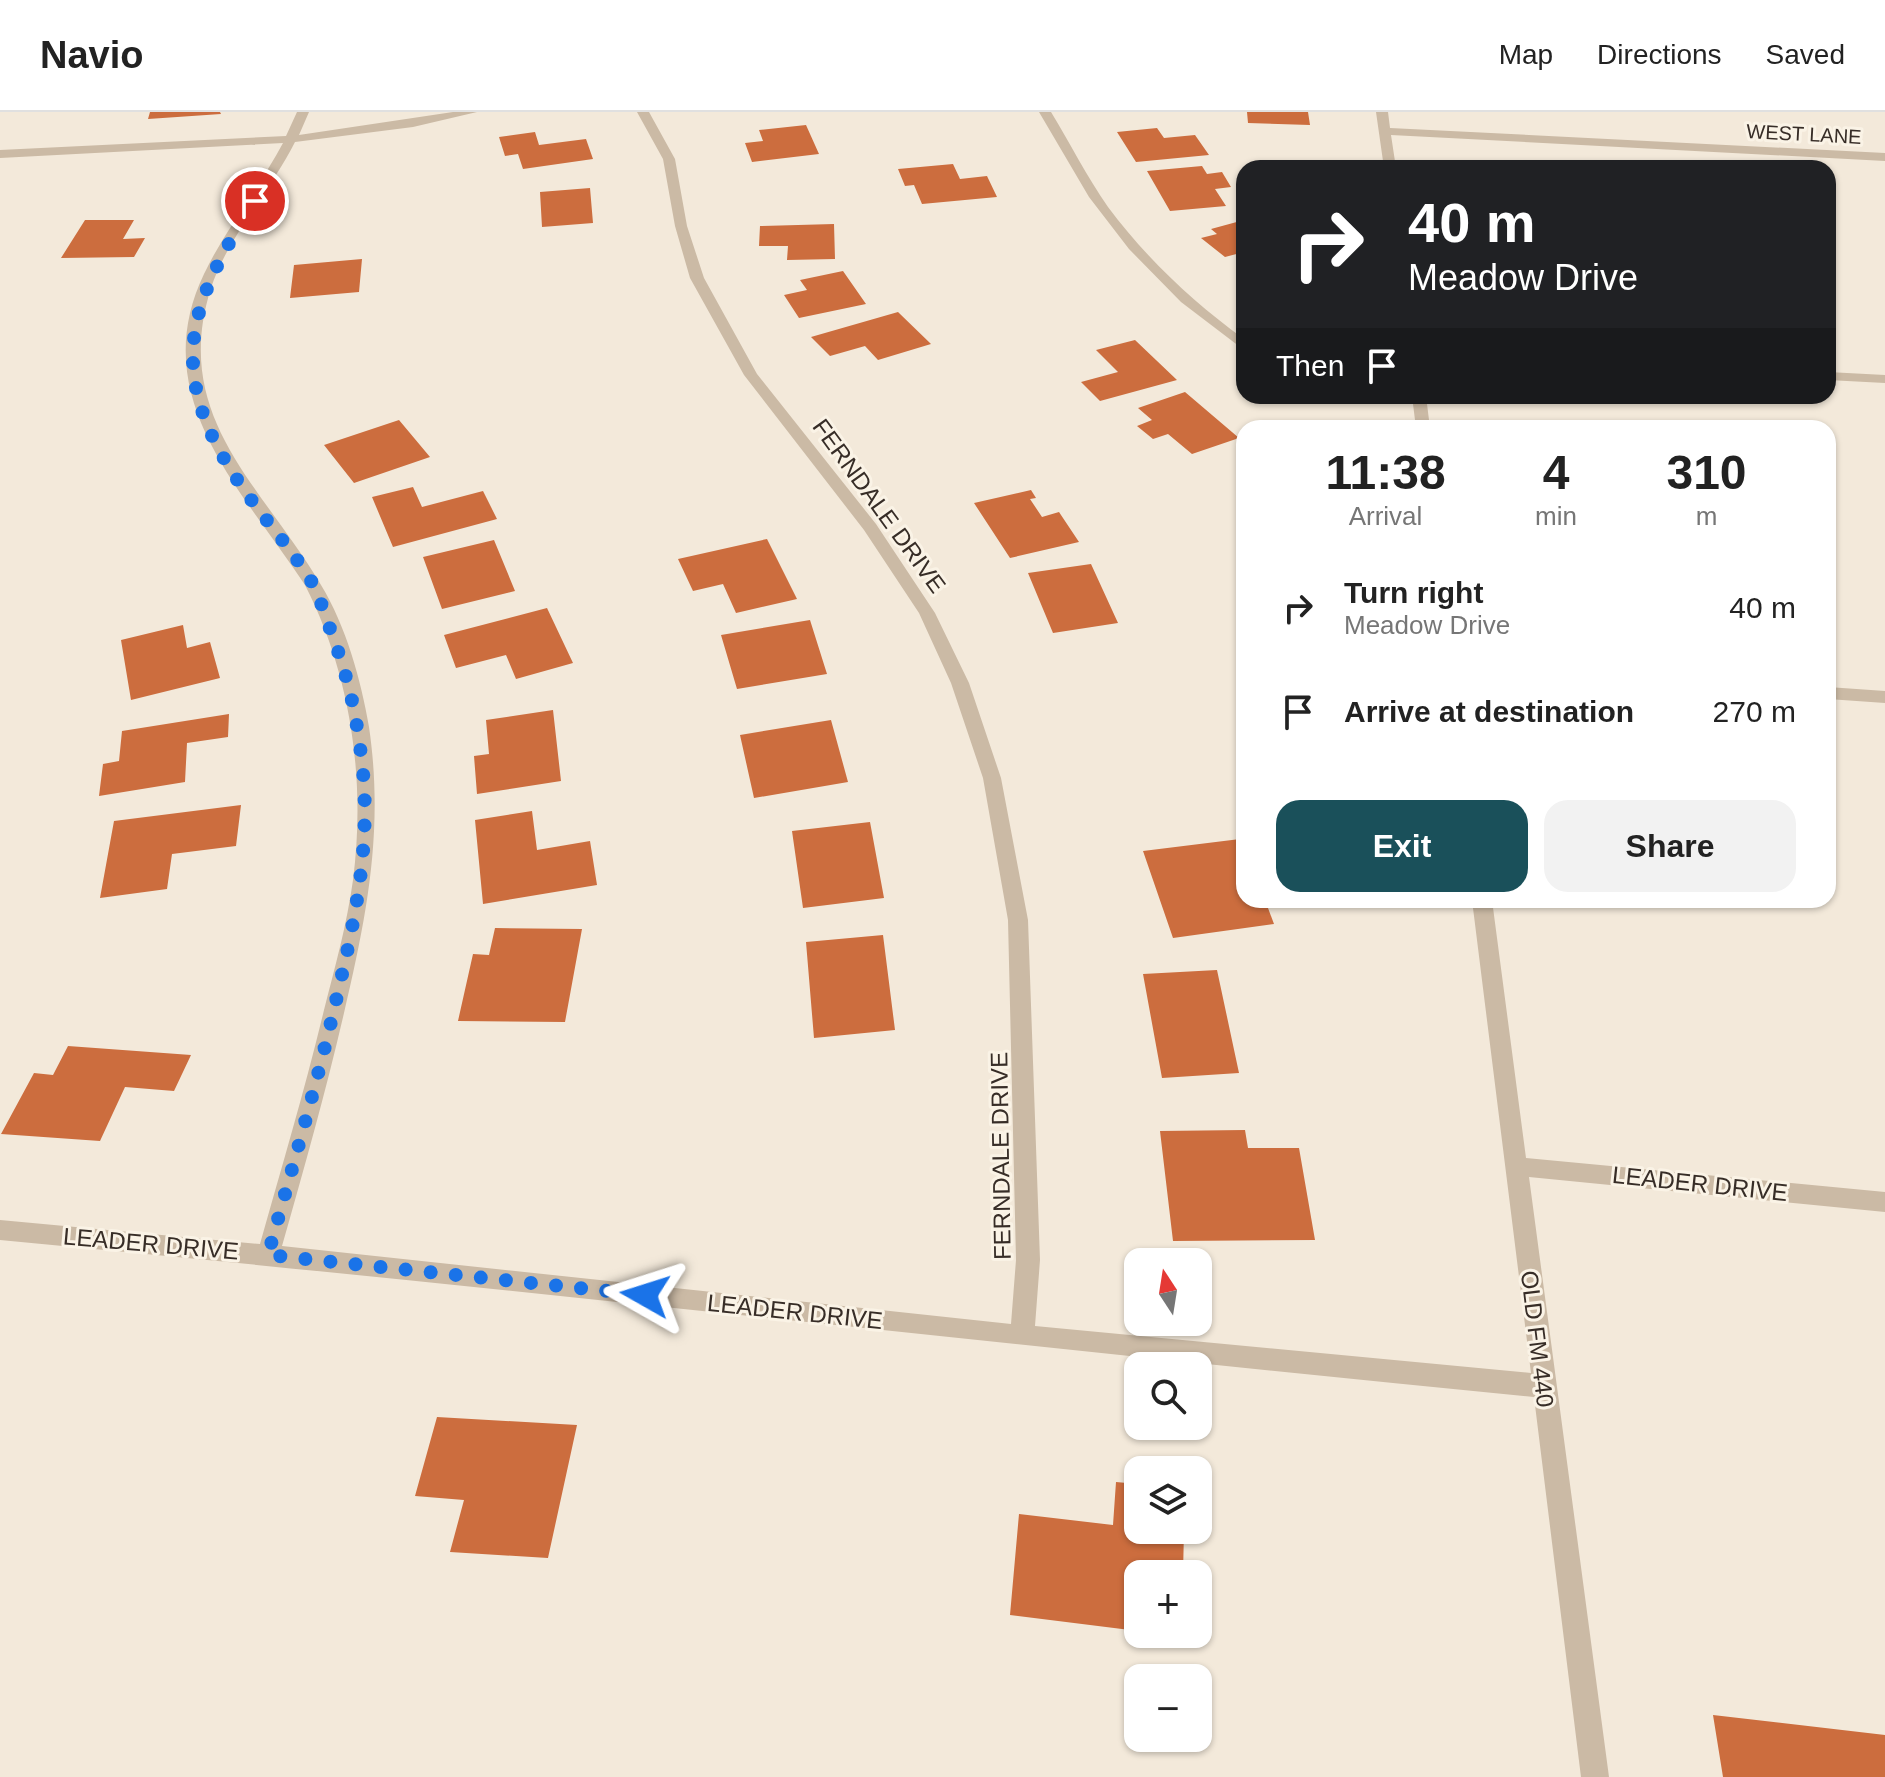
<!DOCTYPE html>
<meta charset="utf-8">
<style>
:root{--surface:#fff;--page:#f2f2f2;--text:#222;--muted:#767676;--line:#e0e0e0;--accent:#1a505a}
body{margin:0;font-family:Arial,sans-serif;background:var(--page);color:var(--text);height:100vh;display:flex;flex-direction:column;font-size:30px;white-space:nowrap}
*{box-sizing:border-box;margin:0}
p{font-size:26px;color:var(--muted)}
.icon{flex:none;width:44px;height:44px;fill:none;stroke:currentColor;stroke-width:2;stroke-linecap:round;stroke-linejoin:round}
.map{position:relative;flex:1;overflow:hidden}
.details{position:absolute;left:1236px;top:308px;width:600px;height:488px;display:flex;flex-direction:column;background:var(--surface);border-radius:24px;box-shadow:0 2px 6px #0004}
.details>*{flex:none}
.banner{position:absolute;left:1236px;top:48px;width:600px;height:244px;border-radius:24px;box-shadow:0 2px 6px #0004;background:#202124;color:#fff;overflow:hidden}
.needle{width:52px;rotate:348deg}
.fabs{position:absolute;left:1124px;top:1136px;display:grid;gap:16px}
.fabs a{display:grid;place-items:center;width:88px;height:88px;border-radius:16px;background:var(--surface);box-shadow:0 2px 6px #0004;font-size:40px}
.pin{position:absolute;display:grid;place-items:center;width:68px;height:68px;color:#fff;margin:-34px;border:4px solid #fff;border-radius:50%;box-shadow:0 2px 8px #0007}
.me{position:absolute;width:88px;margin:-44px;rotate:276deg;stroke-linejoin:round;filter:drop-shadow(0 0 6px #0008)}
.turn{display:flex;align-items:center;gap:28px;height:168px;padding:0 40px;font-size:36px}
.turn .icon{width:104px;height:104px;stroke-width:2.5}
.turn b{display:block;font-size:56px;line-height:68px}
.then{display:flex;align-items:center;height:76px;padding:0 40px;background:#0003;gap:16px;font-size:30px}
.eta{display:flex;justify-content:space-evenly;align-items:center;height:136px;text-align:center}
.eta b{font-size:48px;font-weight:700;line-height:56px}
.cta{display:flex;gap:16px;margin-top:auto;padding:16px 40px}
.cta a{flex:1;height:92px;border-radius:24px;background:var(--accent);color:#fff;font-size:32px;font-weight:700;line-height:92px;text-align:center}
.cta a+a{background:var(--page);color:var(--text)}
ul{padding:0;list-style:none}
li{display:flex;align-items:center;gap:24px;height:104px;padding:0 40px}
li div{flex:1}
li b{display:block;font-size:30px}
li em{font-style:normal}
header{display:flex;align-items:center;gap:48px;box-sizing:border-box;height:112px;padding:0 40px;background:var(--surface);border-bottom:2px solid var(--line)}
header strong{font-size:38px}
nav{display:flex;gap:44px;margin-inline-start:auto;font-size:28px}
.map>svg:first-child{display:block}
</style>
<header>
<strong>Navio</strong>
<nav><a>Map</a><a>Directions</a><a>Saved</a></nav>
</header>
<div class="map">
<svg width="1885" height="1665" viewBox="0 0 1885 1665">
<rect width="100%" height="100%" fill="#f3e9da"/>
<path fill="#cc6d3e" d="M150 0H220L221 2 148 7Z
M1247 0H1308L1310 13 1248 11Z
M806 13 819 42 752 50 745 31 763 29 759 18Z
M1157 16 1164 26 1195 23 1209 43 1136 50 1117 20Z
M535 20 539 33 586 27 593 47 523 57 518 42 505 44 499 25Z
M953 52 960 67 987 64 997 85 922 92 914 73 905 74 898 57Z
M1202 54 1207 62 1222 60 1231 75 1215 77 1226 94 1170 99 1147 59Z
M590 76 593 111 542 115 540 80Z
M85 108H134L123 127 145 126 134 145 61 146Z
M1244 108V140L1225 145 1201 126 1217 122 1211 117Z
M834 112 835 147 787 148 788 134H759L760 114Z
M362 147 359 180 290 186 294 153Z
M843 159 866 192 799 206 784 183 807 178 800 168Z
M898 200 931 232 878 248 865 234 830 244 811 225Z
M1135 228 1177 268 1100 289 1081 270 1118 260 1096 238Z
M1185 280 1239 326 1192 342 1168 322 1153 327 1137 314 1152 308 1138 296Z
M399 308 430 345 354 371 324 333Z
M413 375 422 395 483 379 497 407 393 435 372 385Z
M1031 378 1036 386 1030 387 1042 405 1059 400 1079 430 1010 446 974 391Z
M767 427 797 487 736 501 723 472 693 479 678 447Z
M494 428 515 479 442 497 423 445Z
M1091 452 1118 511 1053 521 1028 461Z
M547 496 573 551 516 567 506 543 456 556 444 523Z
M810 508 827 562 737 577 721 523Z
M183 513 187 536 210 530 220 566 131 588 121 528Z
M553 598 561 669 477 682 474 644 489 642 486 608Z
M229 602 228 625 187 631 185 670 99 684 103 652 119 649 122 619Z
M831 608 848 670 754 686 740 623Z
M241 693 236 734 172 742 167 777 100 786 114 709Z
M532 699 537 738 590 729 597 773 483 792 475 708Z
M870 710 884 786 803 796 792 719Z
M1240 727 1244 736V788H1265L1274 812 1173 826 1143 739Z
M495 816 582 817 565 910 458 909 473 842 489 843Z
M883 823 895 918 814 926 806 830Z
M1217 858 1239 961 1162 966 1143 862Z
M68 934 191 943 174 979 125 975 100 1029 1 1022 34 961 53 963Z
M1245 1018 1248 1036H1299L1315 1128 1173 1129 1160 1019Z
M437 1305 577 1313 548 1446 450 1440 464 1388 415 1384Z
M1116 1370 1138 1372V1418H1184L1183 1462H1138V1519L1010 1503 1019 1402 1113 1413Z
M1713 1603 1885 1623V1665H1723Z"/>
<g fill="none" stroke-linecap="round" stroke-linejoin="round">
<path fill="#cbbaa5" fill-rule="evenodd" d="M297 0H309L299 23 453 0H477L413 15 295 30C271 78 227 126 211 176 170 305 262 373 321 473 346 514 361 568 369 615 384 717 367 803 344 901 326 979 304 1057 282 1134L1011 1212 1016 1148 1008 808 983 666 951 571 919 501 864 418 744 263 690 166 675 114 663 47 637 0H649L675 47 687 114 704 166 757 262 876 412 935 501 969 571 1001 666 1028 808 1040 1148 1035 1214 1531 1261 1472 788H1492L1526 1046 1885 1080V1100L1529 1065 1609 1665H1581L1534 1285C1022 1235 512 1176 0 1128V1108L260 1132C282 1054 305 977 324 898 335 855 347 812 353 768 366 668 351 563 305 473 242 377 145 285 204 162 226 116 259 76 283 31L0 46V38L286 24Z
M1039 0H1051C1070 31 1087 65 1108 95 1146 146 1193 190 1244 227V238L1181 190 1129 137 1089 85Z
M1376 0H1388L1390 16 1885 41V49L1391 23 1396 56H1384Z
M1828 260 1885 263V271L1828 268Z
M1377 284H1495L1488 288 1427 292 1430 316H1416L1413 292 1384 288Z
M1828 575 1885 579V591L1828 587Z"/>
</g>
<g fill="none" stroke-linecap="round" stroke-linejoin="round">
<path stroke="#1a73e8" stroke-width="14" stroke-dasharray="0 25.2" d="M255 89C189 191 165 258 236 366 260 403 292 436 314 474 320 486 324 501 329 514 349 567 357 603 363 660 370 736 355 807 338 880 318 969 292 1056 268 1143L645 1183"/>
</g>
<g text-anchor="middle" stroke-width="6" stroke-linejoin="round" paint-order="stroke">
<g font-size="20" fill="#372d27" stroke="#faf3e6">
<text transform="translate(1804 22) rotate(3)" y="7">WEST LANE</text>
</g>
<g font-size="24" fill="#372d27" stroke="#faf3e6">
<text transform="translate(879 394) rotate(54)" y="8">FERNDALE DRIVE</text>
<text transform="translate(1001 1044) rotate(-91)" y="8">FERNDALE DRIVE</text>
<text transform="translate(1700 1072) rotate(6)" y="8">LEADER DRIVE</text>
<text transform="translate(151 1132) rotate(5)" y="8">LEADER DRIVE</text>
<text transform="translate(795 1200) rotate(6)" y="8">LEADER DRIVE</text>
<text transform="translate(1537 1227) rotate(83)" y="8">OLD FM 440</text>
</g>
</g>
</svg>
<div class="fabs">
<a><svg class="needle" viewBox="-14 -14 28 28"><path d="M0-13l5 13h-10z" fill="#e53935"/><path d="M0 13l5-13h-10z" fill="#767676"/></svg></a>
<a><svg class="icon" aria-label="search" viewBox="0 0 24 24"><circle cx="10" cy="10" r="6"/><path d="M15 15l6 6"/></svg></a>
<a><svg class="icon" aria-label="layers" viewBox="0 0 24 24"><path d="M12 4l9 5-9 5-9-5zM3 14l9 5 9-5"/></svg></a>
<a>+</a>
<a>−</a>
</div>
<div class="pin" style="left:255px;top:89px;background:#d93025"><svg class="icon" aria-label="arrive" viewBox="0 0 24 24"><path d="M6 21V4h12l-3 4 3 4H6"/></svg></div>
<svg class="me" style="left:645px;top:1183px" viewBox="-20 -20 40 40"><path d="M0-17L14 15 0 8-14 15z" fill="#1a73e8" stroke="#fff" stroke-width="4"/></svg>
<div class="banner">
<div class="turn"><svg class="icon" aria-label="right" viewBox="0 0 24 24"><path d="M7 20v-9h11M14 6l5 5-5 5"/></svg><div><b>40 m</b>Meadow Drive</div></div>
<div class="then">Then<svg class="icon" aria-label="arrive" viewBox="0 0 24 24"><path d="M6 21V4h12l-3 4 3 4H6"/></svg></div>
</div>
<section class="details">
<div class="eta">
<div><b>11:38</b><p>Arrival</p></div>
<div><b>4</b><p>min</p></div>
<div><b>310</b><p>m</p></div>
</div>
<ul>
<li><svg class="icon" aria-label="right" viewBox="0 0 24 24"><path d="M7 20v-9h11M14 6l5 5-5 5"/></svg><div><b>Turn right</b><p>Meadow Drive</p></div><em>40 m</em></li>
<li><svg class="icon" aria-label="arrive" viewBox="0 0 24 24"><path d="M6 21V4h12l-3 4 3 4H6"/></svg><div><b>Arrive at destination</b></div><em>270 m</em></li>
</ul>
<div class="cta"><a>Exit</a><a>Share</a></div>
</section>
</div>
